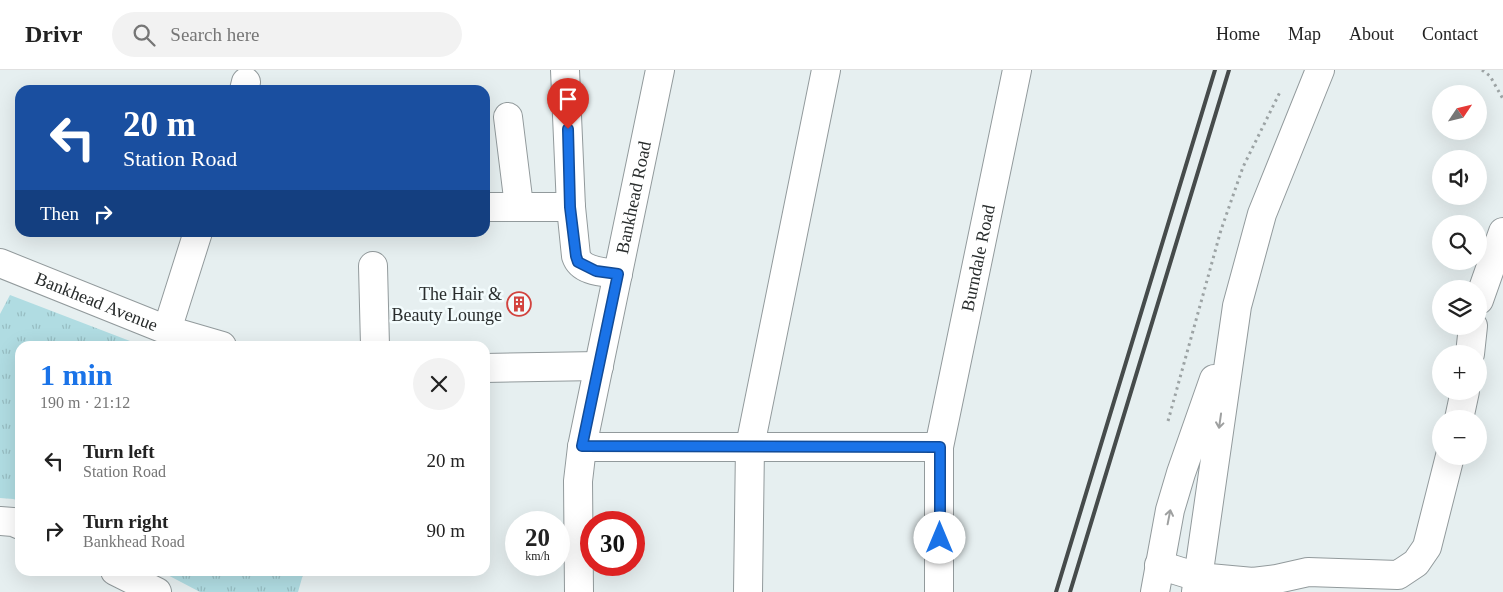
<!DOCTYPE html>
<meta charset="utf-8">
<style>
:root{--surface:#fff;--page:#f2f2f2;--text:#222;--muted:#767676;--line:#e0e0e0;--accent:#1a73e8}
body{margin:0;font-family:"Times New Roman",serif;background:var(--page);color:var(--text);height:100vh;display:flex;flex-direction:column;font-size:19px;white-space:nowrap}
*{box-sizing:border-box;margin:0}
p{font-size:16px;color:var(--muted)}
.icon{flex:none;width:28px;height:28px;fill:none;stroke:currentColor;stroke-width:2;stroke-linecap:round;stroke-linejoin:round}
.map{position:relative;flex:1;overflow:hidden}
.drawer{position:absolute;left:15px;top:271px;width:475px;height:235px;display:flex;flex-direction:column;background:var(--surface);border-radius:15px;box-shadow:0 5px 20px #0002}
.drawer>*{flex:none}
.hud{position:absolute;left:15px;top:15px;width:475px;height:152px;border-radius:15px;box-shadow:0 5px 20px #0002;background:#1a4fa0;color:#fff;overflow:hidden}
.needle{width:32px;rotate:55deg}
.tools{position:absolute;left:1432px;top:15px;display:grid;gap:10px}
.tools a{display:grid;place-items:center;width:55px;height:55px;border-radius:50%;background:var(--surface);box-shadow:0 5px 20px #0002;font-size:25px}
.speed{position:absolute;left:505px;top:441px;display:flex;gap:10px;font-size:25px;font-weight:700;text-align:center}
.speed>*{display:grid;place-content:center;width:65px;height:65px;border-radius:50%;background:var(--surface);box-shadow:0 5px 20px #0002;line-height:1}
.speed small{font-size:12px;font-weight:400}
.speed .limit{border:8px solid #d22;background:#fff;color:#111}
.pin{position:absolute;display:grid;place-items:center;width:42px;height:42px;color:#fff;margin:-51px -21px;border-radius:50% 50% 50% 0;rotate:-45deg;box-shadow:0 0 5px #0007}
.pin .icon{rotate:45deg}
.me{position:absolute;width:55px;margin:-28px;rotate:0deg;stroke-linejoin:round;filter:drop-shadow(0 0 4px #0008)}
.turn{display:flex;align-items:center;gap:18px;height:105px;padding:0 25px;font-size:22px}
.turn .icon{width:65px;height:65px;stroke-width:2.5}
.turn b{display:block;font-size:35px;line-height:42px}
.then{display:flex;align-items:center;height:48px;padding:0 25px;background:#0003;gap:10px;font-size:19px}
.round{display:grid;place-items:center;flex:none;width:52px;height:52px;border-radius:26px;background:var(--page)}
.head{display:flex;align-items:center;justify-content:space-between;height:85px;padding:0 25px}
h1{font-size:30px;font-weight:600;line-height:38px;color:var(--accent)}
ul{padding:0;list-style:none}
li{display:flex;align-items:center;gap:15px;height:70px;padding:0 25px}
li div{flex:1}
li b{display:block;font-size:19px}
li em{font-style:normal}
header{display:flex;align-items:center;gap:30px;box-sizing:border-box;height:70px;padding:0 25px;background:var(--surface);border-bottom:1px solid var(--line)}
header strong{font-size:24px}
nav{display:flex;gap:28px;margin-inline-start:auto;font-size:18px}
.search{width:350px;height:45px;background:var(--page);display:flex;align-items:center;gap:12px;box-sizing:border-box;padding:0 18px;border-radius:28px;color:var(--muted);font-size:19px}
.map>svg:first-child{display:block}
</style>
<header>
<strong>Drivr</strong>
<div class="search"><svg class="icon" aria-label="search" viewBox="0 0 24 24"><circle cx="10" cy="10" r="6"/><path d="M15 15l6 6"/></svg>Search here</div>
<nav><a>Home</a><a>Map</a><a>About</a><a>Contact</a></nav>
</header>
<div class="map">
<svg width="1503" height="522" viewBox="0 0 1503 522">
<defs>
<pattern id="grass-tufts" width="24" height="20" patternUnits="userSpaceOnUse" patternTransform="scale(1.25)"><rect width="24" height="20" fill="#b0dce2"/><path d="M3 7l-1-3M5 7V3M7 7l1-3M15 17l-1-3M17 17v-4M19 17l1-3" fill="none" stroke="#97bdc2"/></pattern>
</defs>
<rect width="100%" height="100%" fill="#e6eff0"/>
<path fill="url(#grass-tufts)" d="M10 225 143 276H20V431L13 429 0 428V244Z
M160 501H304L298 522H200Z"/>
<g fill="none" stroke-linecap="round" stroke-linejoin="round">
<g stroke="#929a9c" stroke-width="30">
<g id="minor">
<path d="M565 0 571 137 576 186C581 202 604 202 618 204"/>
<path d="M244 20 246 12"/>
<path d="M508 47 519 136"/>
<path d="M485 137H571"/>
<path id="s1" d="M0 193 167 260 222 276"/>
<path d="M373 196 375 276"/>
<path d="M1479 230 1503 162"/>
<path d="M167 260 198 162"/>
<path d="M1470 284 1473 256"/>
<path d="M485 298 599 296"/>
<path d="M1459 349 1465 321"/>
<path d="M582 377H939"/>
<path d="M0 451 13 452 20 455"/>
<path d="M1159 495 1198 507 1253 512 1277 509 1308 502 1398 505 1416 493 1427 477 1450 386"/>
<path d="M115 501 157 522"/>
<path id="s2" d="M579 522 578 411 582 377 660 0"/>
<path d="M748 522 750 376 826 0"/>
<path id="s3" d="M939 522V377L1017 0"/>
</g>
</g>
<g stroke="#929a9c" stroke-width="30">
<path id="major" d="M1155 522 1170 440 1181 403 1214 309
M1196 522 1237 236 1262 144 1320 0"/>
</g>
<path stroke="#9ca3a4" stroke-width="3" stroke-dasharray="2.5 4" stroke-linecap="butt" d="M1482 0 1490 6 1503 29
M1168 351 1221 160 1243 97 1280 22"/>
<use href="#minor" stroke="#fff" stroke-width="28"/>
<use href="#major" stroke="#fff" stroke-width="28"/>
<path stroke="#464b4b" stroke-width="4" d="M1056 522 1215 0
M1070 522 1229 0"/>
</g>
<defs><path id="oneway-shaft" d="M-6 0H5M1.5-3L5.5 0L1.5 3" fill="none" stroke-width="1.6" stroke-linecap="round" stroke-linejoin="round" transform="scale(1.25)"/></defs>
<g stroke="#9ea0a0">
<use href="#oneway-shaft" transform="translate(1220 351) rotate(98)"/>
<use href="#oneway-shaft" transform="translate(1169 447) rotate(-79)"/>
</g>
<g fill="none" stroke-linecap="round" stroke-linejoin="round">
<g stroke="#114b97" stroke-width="12">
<path id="route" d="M568 59 570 137 576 186 578 192 596 201 618 204 582 376 940 377V468"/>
</g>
<use href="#route" stroke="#1a73e8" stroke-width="9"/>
</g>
<defs>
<g id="building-ring" transform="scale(1.25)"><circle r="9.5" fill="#f3fcfd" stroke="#d2433e" stroke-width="1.5"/><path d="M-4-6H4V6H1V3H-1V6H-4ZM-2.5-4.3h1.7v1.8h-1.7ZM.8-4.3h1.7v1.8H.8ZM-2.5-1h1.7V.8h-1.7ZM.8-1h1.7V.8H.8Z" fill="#d2433e"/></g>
</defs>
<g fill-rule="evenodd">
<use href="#building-ring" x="519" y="234"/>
</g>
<g text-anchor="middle" stroke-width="5" stroke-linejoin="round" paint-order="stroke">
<g font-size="18" fill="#282c2c" stroke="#f3fcfd">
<text dy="6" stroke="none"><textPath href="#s2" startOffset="400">Bankhead Road</textPath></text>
<text dy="6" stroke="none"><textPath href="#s3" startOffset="338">Burndale Road</textPath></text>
<text dy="6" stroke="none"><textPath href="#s1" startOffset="104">Bankhead Avenue</textPath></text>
</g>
<g font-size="18" fill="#282c2c" stroke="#f3fcfd" text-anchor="end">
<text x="502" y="230">The Hair &amp;<tspan x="502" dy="21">Beauty Lounge</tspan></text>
</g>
</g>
</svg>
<div class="tools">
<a><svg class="needle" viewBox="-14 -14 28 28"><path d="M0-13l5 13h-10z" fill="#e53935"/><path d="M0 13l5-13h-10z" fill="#767676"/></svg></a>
<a><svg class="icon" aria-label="sound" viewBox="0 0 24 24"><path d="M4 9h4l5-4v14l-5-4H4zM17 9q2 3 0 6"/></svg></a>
<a><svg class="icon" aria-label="search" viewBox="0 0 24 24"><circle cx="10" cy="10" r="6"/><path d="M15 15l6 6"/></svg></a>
<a><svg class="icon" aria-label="layers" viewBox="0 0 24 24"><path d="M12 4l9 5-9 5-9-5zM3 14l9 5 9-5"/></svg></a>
<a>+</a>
<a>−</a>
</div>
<div class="speed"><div>20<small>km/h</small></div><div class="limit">30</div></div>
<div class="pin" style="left:568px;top:59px;background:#d93025"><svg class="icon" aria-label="arrive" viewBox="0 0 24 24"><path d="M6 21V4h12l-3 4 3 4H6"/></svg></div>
<svg class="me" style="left:940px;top:468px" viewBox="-20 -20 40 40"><circle r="19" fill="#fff"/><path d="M0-13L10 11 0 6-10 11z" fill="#1a73e8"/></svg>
<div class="hud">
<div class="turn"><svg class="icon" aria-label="left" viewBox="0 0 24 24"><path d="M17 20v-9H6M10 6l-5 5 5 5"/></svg><div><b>20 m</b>Station Road</div></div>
<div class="then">Then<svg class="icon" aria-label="right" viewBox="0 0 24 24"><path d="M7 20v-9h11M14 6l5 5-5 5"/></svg></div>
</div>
<section class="drawer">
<div class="head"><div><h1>1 min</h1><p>190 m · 21:12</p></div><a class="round"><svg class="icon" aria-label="close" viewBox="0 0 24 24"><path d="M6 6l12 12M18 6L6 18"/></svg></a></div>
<ul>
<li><svg class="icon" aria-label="left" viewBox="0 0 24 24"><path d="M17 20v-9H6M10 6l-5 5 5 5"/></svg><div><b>Turn left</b><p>Station Road</p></div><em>20 m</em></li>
<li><svg class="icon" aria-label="right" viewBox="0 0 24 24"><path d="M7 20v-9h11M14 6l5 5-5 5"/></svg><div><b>Turn right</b><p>Bankhead Road</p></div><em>90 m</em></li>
</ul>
</section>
</div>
